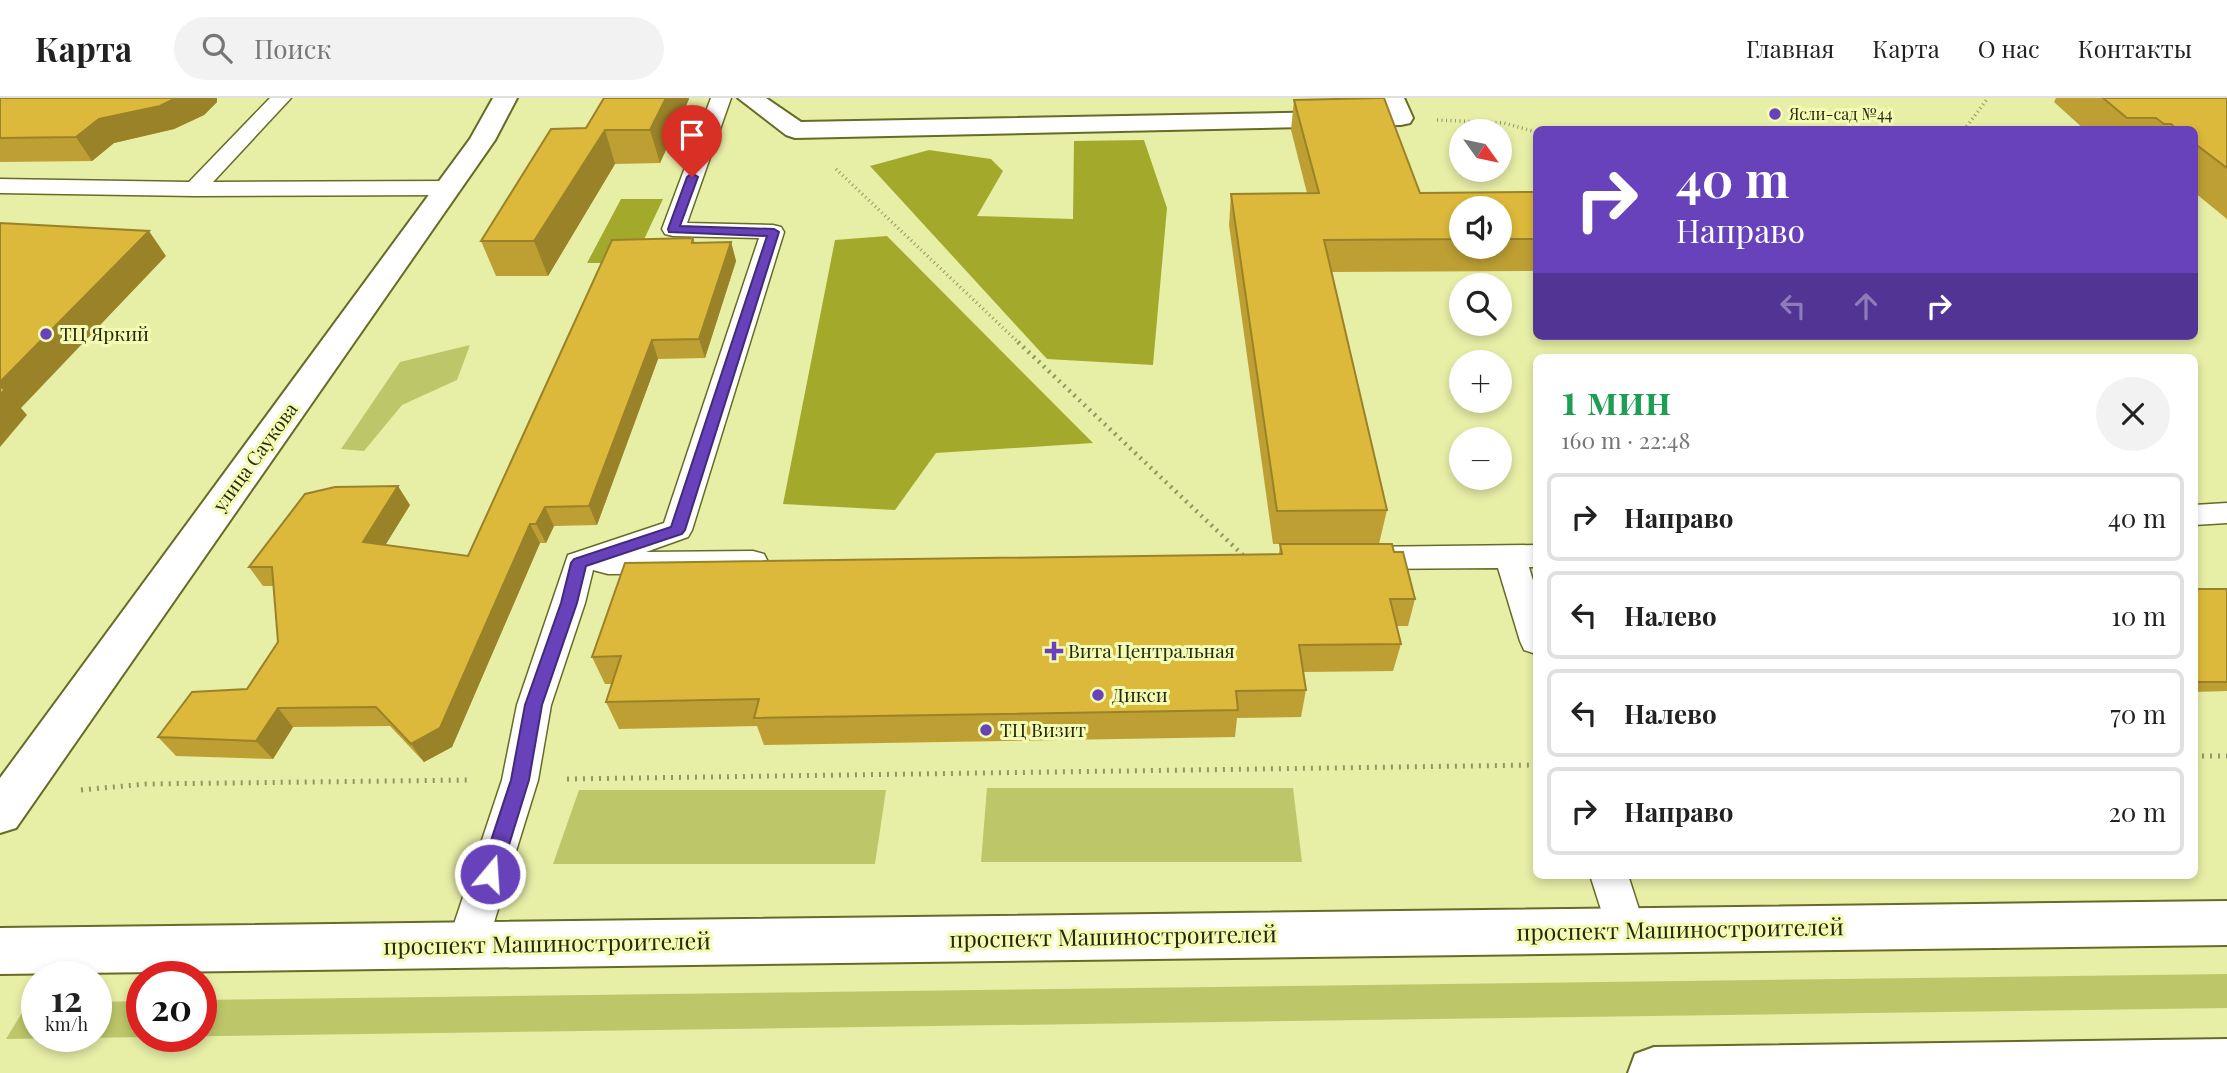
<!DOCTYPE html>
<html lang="ru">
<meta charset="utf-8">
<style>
:root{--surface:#fff;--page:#f2f2f2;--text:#222;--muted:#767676;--line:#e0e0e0}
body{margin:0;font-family:"Playfair Display",serif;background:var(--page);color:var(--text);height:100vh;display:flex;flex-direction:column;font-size:26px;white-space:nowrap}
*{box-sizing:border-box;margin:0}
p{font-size:23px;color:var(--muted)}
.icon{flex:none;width:38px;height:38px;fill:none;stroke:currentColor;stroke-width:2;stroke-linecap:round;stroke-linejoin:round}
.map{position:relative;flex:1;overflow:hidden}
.drawer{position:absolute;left:1533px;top:256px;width:665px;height:525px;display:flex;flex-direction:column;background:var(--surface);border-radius:10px;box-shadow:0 4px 10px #0003}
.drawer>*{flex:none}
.guide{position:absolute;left:1533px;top:28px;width:665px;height:214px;border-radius:10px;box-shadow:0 4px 10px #0003;background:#6742ba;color:#fff;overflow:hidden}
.needle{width:46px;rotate:123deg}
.fabs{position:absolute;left:1449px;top:21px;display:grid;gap:14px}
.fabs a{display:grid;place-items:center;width:63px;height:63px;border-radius:50%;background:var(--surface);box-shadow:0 4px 10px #0003;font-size:35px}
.speed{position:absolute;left:21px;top:863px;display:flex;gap:14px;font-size:35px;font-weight:700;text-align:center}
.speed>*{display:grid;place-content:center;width:91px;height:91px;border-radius:50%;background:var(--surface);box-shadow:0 4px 10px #0003;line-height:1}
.speed small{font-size:18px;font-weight:400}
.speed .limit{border:10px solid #d22;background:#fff;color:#111}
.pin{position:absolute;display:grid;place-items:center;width:60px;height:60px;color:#fff;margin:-72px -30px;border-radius:50% 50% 50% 0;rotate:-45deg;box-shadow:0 0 7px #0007}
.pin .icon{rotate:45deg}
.me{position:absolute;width:77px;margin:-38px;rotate:18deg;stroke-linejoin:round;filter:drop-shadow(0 0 5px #0008)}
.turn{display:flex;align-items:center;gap:24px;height:147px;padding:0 28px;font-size:32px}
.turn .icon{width:91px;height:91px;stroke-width:2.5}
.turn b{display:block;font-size:49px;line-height:60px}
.lanes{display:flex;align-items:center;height:66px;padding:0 28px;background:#0003;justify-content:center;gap:35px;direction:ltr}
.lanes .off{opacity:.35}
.round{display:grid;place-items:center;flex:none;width:74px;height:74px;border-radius:37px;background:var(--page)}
.summary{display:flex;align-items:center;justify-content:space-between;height:119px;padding:0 28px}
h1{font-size:42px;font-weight:600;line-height:52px;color:#1e9e55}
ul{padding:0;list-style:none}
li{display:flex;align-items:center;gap:21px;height:88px;margin:0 14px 10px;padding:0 14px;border:4px solid var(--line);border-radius:10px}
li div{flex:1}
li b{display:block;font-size:26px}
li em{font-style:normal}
header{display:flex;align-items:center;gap:42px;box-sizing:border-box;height:98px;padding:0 35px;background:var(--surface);border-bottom:2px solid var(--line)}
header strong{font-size:33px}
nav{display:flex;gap:38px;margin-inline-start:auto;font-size:24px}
.search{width:490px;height:63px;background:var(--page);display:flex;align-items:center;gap:18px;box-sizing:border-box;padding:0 24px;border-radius:38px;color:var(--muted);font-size:26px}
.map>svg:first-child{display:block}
</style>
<header>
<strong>Карта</strong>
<div class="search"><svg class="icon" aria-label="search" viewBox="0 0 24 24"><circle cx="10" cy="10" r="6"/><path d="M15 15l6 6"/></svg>Поиск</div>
<nav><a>Главная</a><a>Карта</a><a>О нас</a><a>Контакты</a></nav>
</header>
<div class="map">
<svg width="2227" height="975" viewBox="0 0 2227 975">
<rect width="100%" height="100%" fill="#e7eea6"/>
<path fill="#bec66a" d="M470 247 457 282 402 307 364 353 341 351 400 264Z
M987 690H1293L1302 764H981Z
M579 692H886L875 766H553Z
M2227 876V910L6 941 28 905H37V938H96V904L142 903V938H201V902Z"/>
<path fill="#a3aa2b" d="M1144 42 1167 110 1153 267 1047 261 870 68 929 52 991 61 1003 73 977 118 1073 121 1074 43Z
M621 101H663L633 165H587Z
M887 138 1093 345 936 355 895 412 783 406 835 142Z"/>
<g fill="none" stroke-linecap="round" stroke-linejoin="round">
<g stroke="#676b26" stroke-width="3">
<path id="service" d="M270 0H291L213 84 447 83 455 85 458 90 455 95 447 97 195 98 0 95V81L189 84Z
M711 0H731L687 125 773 127 781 129 784 134 692 432 688 439 646 454 753 453 764 456 768 464 764 472 753 475 608 476 593 472 585 505 551 607 538 682 487 847 481 860 467 866 453 860 447 847 502 682 517 607 568 457 664 425 759 140 673 138 665 136 662 131Z
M2227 405V425L2194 427V407Z
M1536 447V469H1529L1536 493V556L1524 552 1520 543 1498 470 1361 471 1350 468 1346 460 1350 452 1361 449Z
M1590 777H1628L1646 833 1640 846 1626 851 1612 846Z"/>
</g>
<g stroke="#676b26" stroke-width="4">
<path id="minor" d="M738 0H766L801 24 1386 13 1380 0H1404L1413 20 1410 25 1401 27 795 40 786 37Z"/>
</g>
<g stroke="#676b26" stroke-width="4">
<path id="tertiary" d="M493 0H517L495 42 16 730 0 735V680L470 41Z"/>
</g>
<g stroke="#676b26" stroke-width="4">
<path id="secondary" d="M2227 803V847L0 876V830Z
M2227 941V975H1628L1635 956 1654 949Z"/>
</g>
<path stroke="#929762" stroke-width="3.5" stroke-dasharray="1 3.5" stroke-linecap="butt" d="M1437 22 1504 25 1536 34
M1964 32 1988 0
M836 71 1020 246"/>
<path stroke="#929762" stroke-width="4.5" stroke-dasharray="2 5" stroke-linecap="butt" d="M1018 244 1246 460"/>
<path stroke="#929762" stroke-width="5" stroke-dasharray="2 6" stroke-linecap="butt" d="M2194 658H2227
M567 681 1536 667
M81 692 146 686 471 682"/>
<use href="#service" fill="#fff" fill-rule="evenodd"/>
<use href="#minor" fill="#fff" fill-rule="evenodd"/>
<use href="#tertiary" fill="#fff" fill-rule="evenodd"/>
<use href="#secondary" fill="#fff" fill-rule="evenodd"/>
</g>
<path fill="#bd9f33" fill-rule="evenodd" d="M0 0H217V4L204 17 174 31 114 45 92 63 0 64Z
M2056 0H2227V121L2194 94V32H2085L2054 4Z
M689 1 660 65 615 66 548 178H496L481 143 586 30Z
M1294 2 1420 95 1536 94V173L1332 174 1387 412 1379 446H1273L1229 127 1231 96 1307 95 1291 32ZM1461 110H1500V149H1461Z
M693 140 695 145 731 144 736 163 705 260 658 261 597 427 554 428 546 445H540L452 649 424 664 390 628 293 629 273 661 176 658 158 639 247 591 278 544 273 488H263L249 469 410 407 385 447 468 458Z
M1280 446 1394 454 1415 501 1408 528H1396L1401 546 1393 573 1303 574 1306 592 1301 619 1237 620 1235 639 764 647 757 628 619 631 606 604 612 586H605L592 559 1279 456Z
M2194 491H2227V593L2194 594Z"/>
<path fill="#9a8229" d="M176 0H217V4L204 17 174 31 114 45 92 63 76 39 99 21Z
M666 0H689V1L660 65 650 32Z
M605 32 615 66 548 178 534 143Z
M149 133 166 158 21 310 27 317 0 349V284Z
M731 144 736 163 705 260 699 241Z
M652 242 658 261 597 427 589 408Z
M398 388 410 407 375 464 363 444Z
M545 409 554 428 546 445 536 426Z
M530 426 540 445 452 649 424 664 411 646Z
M278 610 293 629 273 661 256 643Z"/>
<path fill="#dcb93b" stroke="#9a8229" stroke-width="2" d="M0 0H176L160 8 99 21 76 39 0 40Z
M604 0H666L650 32H605L534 143H481L551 31 586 30Z
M1379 0H1384L1420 95 1536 94V141H1500V110H1461V141L1324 142 1387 412 1277 413 1231 96 1319 95 1294 2Z
M2103 0H2227V70L2194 45V32H2178L2171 26H2164L2156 20H2127Z
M0 125 149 133 0 284Z
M693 140 692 145 731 144 699 241 652 242 589 408 545 409 536 426H530L440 630 411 646 376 609 278 610 256 643 158 639 192 594 247 591 278 544 272 469H249L305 396 335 389 398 388 363 444 468 458 612 142Z
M0 289 5 291 0 297Z
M1280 446H1392L1394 454H1403L1415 501H1390L1401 546 1299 547 1306 592 1236 593 1238 612 754 620 759 601 606 604 621 558 592 559 625 465 1282 456Z
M2194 491H2227V584H2194Z"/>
<path fill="#6742ba" stroke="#432b79" stroke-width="2" d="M692 75 698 79 680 128 774 131 779 134 685 432 682 436 586 468 577 505 542 607 529 682 500 776 497 782 490 785 483 782 480 776 511 682 525 607 561 505 571 465 574 461 671 429 767 138 669 134 668 131 687 79Z"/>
<g fill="#6742ba" stroke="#f4fbb3" stroke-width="2.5">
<circle cx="1775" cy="16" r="7"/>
<circle cx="46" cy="236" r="7"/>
<path d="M1050.5 542.5h7v7h7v7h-7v7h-7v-7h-7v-7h7z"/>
<circle cx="1098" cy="597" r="7"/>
<circle cx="986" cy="632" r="7"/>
</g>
<g text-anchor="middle" stroke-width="6" stroke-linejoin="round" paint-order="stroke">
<g font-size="16" fill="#26280b" stroke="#f4fbb3" text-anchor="start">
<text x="1789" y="22">Ясли-сад №44</text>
</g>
<g font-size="19" fill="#26280b" stroke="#f4fbb3" text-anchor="start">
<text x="60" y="243">ТЦ Яркий</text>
<text x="1068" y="560">Вита Центральная</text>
<text x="1112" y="604">Дикси</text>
<text x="1000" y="639">ТЦ Визит</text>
</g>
<g font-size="19" fill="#26280b" stroke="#f4fbb3">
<text transform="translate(255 359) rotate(-54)" y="7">улица Саукова</text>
</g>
<g font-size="23" fill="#26280b" stroke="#f4fbb3">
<text transform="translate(1680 832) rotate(-1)" y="8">проспект Машиностроителей</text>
<text transform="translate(1113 839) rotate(-1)" y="8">проспект Машиностроителей</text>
<text transform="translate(547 846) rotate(-1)" y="8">проспект Машиностроителей</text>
</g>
</g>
</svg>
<div class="fabs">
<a><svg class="needle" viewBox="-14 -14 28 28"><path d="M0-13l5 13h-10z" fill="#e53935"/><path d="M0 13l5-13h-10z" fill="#767676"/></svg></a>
<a><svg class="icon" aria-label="sound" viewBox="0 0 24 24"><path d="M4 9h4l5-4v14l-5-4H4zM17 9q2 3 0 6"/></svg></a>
<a><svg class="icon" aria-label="search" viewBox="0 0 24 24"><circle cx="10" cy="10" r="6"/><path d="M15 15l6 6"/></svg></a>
<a>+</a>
<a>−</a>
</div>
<div class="speed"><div>12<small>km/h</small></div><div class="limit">20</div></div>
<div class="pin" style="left:692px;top:79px;background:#d93025"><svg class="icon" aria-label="arrive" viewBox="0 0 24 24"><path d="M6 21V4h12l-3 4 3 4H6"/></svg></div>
<svg class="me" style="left:490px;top:776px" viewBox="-20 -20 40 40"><circle r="17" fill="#6742ba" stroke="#fff" stroke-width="3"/><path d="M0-11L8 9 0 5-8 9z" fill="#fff"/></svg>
<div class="guide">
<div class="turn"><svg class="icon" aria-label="right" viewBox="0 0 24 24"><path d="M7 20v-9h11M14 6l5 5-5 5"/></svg><div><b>40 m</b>Направо</div></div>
<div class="lanes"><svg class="icon off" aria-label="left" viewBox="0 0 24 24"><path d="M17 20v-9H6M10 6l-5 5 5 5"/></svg><svg class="icon off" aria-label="ahead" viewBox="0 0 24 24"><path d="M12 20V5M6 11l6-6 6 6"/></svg><svg class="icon" aria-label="right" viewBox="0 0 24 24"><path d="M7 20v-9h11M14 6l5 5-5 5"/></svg></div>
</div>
<section class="drawer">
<div class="summary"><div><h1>1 мин</h1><p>160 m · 22:48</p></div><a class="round"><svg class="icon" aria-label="close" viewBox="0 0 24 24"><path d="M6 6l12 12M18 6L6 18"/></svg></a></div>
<ul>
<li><svg class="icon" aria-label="right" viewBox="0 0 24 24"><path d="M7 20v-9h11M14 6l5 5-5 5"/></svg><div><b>Направо</b></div><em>40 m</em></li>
<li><svg class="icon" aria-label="left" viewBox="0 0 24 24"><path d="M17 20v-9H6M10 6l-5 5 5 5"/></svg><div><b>Налево</b></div><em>10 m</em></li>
<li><svg class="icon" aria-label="left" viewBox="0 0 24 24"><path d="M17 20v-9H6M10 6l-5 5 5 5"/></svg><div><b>Налево</b></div><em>70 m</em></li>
<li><svg class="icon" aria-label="right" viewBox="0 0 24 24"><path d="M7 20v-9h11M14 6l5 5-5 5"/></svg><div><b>Направо</b></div><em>20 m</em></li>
</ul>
</section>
</div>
